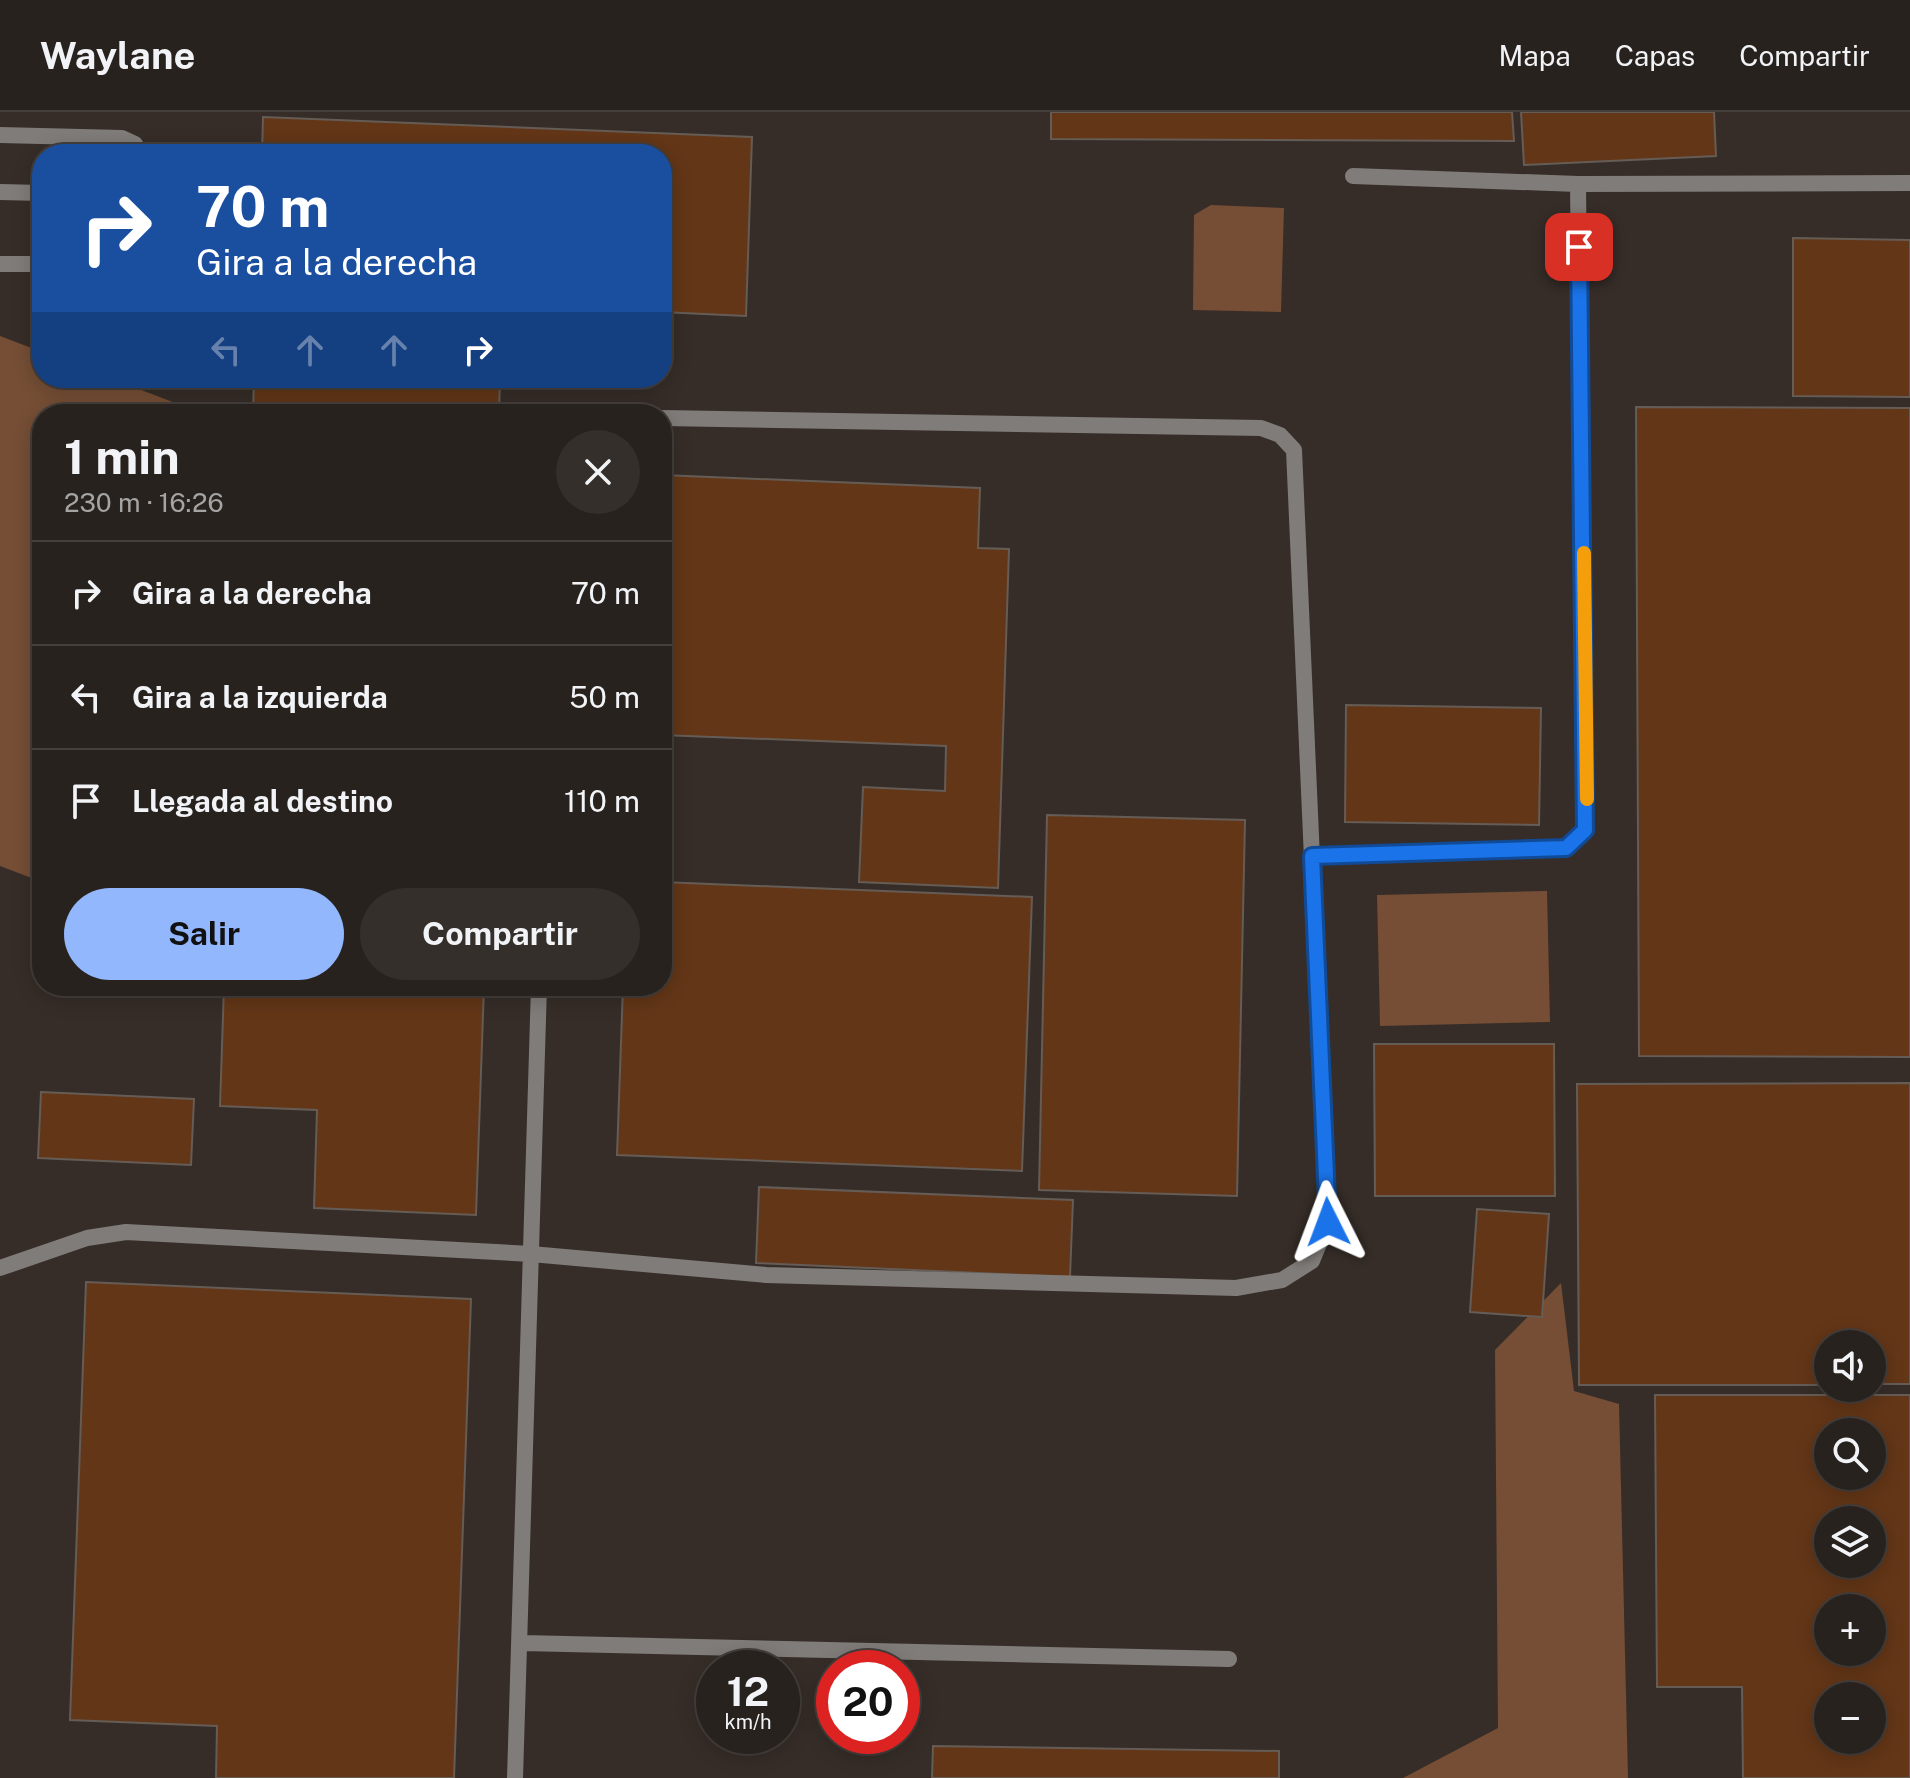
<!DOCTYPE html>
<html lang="es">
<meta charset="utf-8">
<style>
:root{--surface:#28221e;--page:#342f2b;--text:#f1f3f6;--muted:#a5a4a4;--line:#443f3c;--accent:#93b7fd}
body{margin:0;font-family:"Public Sans",sans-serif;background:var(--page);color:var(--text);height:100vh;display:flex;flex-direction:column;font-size:30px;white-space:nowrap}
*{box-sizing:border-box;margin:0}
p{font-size:26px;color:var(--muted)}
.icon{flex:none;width:44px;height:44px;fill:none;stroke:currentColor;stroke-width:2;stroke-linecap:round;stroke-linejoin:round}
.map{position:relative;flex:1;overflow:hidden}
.sheet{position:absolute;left:32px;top:292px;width:640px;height:592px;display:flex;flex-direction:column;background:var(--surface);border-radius:32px;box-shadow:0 4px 20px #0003,0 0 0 2px var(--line)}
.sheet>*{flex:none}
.banner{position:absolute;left:32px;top:32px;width:640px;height:244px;border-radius:32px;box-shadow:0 4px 20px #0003,0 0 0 2px var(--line);background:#1a4fa0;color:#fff;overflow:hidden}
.controls{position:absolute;left:1814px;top:1218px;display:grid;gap:16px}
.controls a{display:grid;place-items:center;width:72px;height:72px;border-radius:50%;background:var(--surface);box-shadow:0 4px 20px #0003,0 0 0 2px var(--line);font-size:40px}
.speed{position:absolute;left:696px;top:1538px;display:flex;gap:16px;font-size:40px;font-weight:700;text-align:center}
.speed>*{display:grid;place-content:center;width:104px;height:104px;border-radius:50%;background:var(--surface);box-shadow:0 4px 20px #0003,0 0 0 2px var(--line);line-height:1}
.speed small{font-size:20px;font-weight:400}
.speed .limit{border:12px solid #d22;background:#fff;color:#111}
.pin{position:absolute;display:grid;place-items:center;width:68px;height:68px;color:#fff;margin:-34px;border-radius:16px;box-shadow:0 4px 12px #0006}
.me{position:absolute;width:88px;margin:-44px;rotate:357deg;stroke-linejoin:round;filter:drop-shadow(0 0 6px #0008)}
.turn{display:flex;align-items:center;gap:28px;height:168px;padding:0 32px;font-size:36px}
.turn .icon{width:104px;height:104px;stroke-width:2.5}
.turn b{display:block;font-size:56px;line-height:68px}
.lanes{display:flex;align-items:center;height:76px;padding:0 32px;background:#0003;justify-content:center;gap:40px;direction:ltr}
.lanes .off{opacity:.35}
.round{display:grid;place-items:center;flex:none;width:84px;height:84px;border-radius:42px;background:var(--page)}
.head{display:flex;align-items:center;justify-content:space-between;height:136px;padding:0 32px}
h1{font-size:48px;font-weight:700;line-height:60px}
.primary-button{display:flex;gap:16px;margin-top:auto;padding:16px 32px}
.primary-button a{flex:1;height:92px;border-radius:48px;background:var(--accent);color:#111;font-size:32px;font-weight:700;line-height:92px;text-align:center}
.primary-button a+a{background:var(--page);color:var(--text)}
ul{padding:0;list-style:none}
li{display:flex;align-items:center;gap:24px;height:104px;padding:0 32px;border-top:2px solid var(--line)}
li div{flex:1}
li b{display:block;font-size:30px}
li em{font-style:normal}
header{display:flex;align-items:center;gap:48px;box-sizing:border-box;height:112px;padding:0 40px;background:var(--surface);border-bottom:2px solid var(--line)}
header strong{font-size:38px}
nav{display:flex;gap:44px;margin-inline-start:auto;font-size:28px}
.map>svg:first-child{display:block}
</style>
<header>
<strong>Waylane</strong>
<nav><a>Mapa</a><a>Capas</a><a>Compartir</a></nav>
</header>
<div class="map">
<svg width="1910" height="1666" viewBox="0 0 1910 1666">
<rect width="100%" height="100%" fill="#362d28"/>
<path fill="#754e35" d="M1211 93 1284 96 1281 200 1193 198 1194 103Z
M0 224 42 240V266H110L204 302H42V770L0 754Z
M1547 779 1550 910 1380 914 1377 783Z
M1561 1171 1574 1279 1619 1292 1628 1666H1403L1498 1616 1495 1238Z"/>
<path fill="#633617" stroke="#655c56" stroke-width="2" fill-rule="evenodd" d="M1051 0H1512L1514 29 1051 27Z
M1521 0H1714L1716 44 1524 53Z
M263 5 752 25 746 204 662 200V42H262Z
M1793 126 1910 128V285L1793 284Z
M254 266H500L499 302H253Z
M1636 295 1910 296V945L1639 944Z
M662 363 980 376 978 436 1009 437 998 776 859 770 863 675 945 679 946 634 662 623Z
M1346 593 1541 596 1539 713 1345 710Z
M1047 703 1245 708 1237 1084 1039 1078Z
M662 770 1032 785 1022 1059 617 1043 623 874H662Z
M224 874H484L476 1103 314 1096 317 998 220 994Z
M1374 932H1554L1555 1084H1375Z
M1910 971V1272H1872V1232H1828V1273H1579L1577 972Z
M41 980 194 987 191 1053 38 1046Z
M759 1075 1073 1088 1070 1165 756 1151Z
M1477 1097 1549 1102 1542 1205 1470 1200Z
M86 1170 471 1187 454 1666H216L217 1614 70 1608Z
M1655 1283H1910V1666H1743L1742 1575H1657ZM1828 1320H1872V1364H1828ZM1828 1408H1872V1452H1828ZM1828 1496H1872V1540H1828ZM1828 1584H1872V1628H1828Z
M933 1634 1279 1639V1666H932Z"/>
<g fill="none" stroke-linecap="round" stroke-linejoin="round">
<path stroke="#807c79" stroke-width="16" d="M0 23 122 26 135 32 139 42
M1353 64 1578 72
M0 80 42 81
M0 152H42
M1312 744 1566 736 1585 718 1578 72 1910 71
M0 1156 87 1126 126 1120 531 1142 766 1163 1236 1176 1282 1168 1312 1149 1328 1110 1294 338 1280 323 1261 316 662 306
M522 1531 1229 1547
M515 1666 539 874"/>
</g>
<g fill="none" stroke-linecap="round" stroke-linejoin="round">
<g stroke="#114b97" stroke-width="20">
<path id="route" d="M1328 1110 1312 744 1566 736 1585 718 1579 135"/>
</g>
<use href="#route" stroke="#1a73e8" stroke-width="14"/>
<path stroke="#f59e0b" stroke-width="14" d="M1584 441 1587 687"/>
</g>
</svg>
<div class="controls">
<a><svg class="icon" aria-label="sound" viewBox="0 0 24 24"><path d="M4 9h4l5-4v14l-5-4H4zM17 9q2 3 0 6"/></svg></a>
<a><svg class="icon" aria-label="search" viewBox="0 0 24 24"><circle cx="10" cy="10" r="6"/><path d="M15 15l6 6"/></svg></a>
<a><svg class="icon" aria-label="layers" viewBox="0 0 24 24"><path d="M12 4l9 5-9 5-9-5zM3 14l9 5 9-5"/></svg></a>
<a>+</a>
<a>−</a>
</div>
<div class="speed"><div>12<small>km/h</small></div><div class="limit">20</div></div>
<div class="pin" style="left:1579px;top:135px;background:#d93025"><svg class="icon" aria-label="arrive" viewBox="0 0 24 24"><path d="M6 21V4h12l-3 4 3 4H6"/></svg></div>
<svg class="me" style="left:1328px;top:1110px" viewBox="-20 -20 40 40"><path d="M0-17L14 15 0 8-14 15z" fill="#1a73e8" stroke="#fff" stroke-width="4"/></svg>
<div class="banner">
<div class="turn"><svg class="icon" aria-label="right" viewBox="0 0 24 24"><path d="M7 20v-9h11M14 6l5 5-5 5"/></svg><div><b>70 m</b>Gira a la derecha</div></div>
<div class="lanes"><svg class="icon off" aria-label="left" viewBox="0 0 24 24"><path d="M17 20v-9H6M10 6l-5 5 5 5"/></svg><svg class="icon off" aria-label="ahead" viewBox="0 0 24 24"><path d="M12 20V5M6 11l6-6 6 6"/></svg><svg class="icon off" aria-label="ahead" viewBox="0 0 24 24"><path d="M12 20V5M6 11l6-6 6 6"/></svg><svg class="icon" aria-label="right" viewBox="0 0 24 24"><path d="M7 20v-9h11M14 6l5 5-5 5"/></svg></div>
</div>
<section class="sheet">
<div class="head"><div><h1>1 min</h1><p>230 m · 16:26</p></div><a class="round"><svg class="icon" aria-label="close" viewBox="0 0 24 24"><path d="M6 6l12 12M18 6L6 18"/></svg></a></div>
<ul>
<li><svg class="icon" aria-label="right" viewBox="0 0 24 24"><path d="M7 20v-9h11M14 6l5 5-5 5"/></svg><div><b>Gira a la derecha</b></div><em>70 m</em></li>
<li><svg class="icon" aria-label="left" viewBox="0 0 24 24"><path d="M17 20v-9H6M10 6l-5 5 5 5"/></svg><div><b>Gira a la izquierda</b></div><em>50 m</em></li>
<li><svg class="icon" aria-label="arrive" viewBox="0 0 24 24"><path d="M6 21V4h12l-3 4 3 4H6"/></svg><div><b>Llegada al destino</b></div><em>110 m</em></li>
</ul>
<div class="primary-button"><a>Salir</a><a>Compartir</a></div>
</section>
</div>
